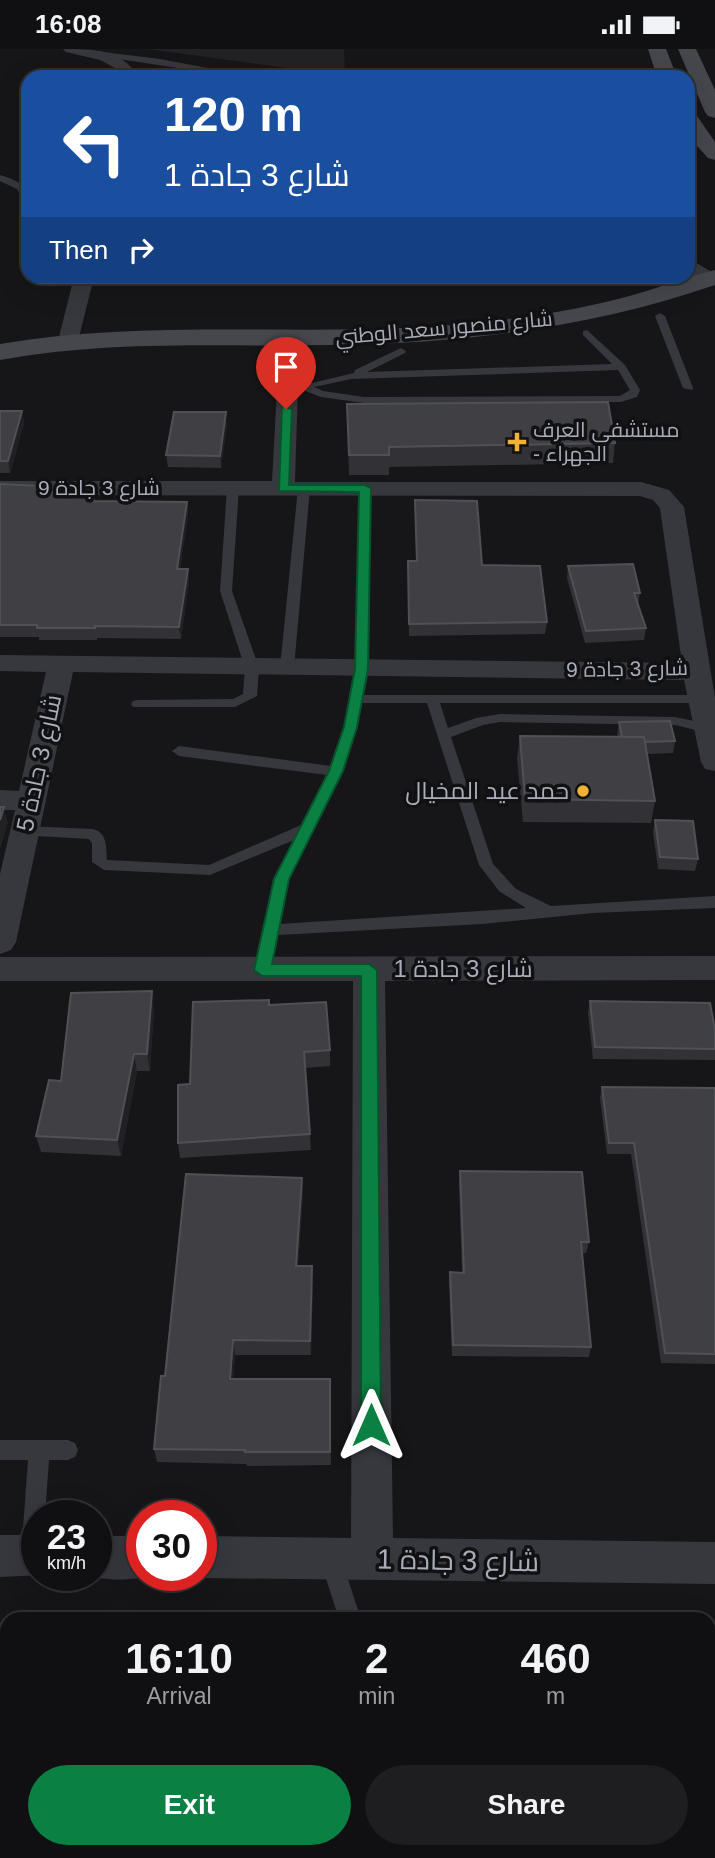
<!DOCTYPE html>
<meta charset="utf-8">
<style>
:root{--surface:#101012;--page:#1e1e20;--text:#f1f3f6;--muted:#9c9d9f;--line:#303032;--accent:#0b8043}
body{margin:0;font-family:Arial,Cairo,sans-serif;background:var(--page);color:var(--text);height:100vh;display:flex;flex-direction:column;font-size:26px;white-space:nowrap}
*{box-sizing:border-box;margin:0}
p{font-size:23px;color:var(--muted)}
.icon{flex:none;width:38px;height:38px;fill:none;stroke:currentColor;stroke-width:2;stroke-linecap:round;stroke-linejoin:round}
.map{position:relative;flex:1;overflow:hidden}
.drawer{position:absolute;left:0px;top:1563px;width:716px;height:247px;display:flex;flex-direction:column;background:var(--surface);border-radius:21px 21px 0 0;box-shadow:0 7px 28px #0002,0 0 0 2px var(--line)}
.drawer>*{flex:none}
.hud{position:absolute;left:21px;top:21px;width:674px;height:214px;border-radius:21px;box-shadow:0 7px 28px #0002,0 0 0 2px var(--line);background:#1a4fa0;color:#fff;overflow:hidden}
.speed{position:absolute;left:21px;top:1451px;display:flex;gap:14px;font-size:35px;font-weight:700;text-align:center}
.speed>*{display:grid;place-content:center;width:91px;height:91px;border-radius:50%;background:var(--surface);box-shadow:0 7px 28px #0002,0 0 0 2px var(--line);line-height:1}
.speed small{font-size:18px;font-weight:400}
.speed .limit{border:10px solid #d22;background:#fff;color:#111}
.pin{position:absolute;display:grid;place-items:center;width:60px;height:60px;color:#fff;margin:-72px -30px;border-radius:50% 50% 50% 0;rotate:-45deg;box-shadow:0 0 7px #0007}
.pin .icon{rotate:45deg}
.me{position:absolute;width:77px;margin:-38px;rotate:0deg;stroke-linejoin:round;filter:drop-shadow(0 0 5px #0008)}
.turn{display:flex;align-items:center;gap:24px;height:147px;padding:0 28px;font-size:32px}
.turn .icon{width:91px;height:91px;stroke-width:2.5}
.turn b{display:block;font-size:49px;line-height:60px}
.then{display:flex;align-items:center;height:66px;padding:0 28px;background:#0003;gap:14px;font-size:26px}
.eta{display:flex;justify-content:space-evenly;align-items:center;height:119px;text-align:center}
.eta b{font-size:42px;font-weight:700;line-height:49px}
.action{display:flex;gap:14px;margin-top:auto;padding:14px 28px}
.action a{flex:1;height:80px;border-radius:42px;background:var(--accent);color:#fff;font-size:28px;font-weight:700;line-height:80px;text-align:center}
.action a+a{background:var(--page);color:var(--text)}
.status{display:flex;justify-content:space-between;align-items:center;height:49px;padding:0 35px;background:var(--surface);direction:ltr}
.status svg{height:19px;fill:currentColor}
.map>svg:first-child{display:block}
</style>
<div class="status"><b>16:08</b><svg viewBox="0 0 49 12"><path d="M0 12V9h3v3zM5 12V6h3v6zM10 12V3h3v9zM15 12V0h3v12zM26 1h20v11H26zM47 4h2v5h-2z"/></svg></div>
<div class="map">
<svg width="715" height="1809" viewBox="0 0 715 1809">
<rect width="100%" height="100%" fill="#161618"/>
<path fill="#222225" d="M147 0H344L345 27Z"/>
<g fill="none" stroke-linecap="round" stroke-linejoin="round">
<path fill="#37383d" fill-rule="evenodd" d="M95 2 160 10 255 28H238L92 6Z
M0 126C27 135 28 137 28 165L19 155 21 146 17 140 0 132Z
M660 264 665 267 693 339 692 341 683 339 655 267Z
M587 281 625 316 640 341 637 348 621 353 364 354 321 348 295 338 354 324 355 321 401 299 406 302 405 304 367 323 612 315 583 286V282ZM618 321 630 341 620 347 364 348 323 342 314 338 351 330Z
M233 436 239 439 232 542 259 619 257 647 235 658H133L131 655 133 652 138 651 233 650 243 645 245 619 220 542 227 439Z
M304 436 310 439 294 619 287 623 280 619 298 439Z
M365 436 371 439 369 620 364 646H702L709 650 702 654H440L448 679 476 669 500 665 675 668 713 676 715 679 708 684 675 676 500 673 483 676 451 688 493 815 516 840 551 857 715 847V859L593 864 482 875 278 886 271 921 269 925H257L255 921 273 830 294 791 210 826 104 821 92 813V794L89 790 19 786 17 782 24 777 93 780C108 784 106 799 107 811L209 816 301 776 327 726 179 707 172 702 179 697 331 717 344 678 355 620 359 439ZM362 654H427L479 816 499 842 526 859 280 875C283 860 284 841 290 827 316 767 350 721 362 654Z
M0 1391H68L75 1394 78 1401 75 1408 68 1411H49L45 1466H37V1516L32 1518 25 1514 21 1507 28 1411H0Z
M331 1500 339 1503 361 1570H339L320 1511 323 1503Z
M0 1595H7V1617H0Z
M409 1802H433L434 1809H410Z"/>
<path fill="#37383d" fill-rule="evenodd" d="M63 0C94 0 121 0 139 28H123L115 19 100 11 66 3Z
M688 209 715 225V234H702L688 224Z
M74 228H94L78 292 75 296H61L58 292Z
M289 298 296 300 299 304 295 433H641L669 441 684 458 715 649V722L705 720 701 713 684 631 73 623 16 893 11 901 0 905V825L15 761H0V741L19 742 46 623 0 622V606L682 614 660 459 653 451 640 447 0 446V432H272L279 304 282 300Z
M715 907V931L385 932 393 1489 715 1493V1535L201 1529 193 1526H201V1487L351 1489 353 932H0V908Z
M0 1486H37V1526H42L0 1528Z
M96 1487H142V1526H150C134 1532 104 1532 88 1526H96Z"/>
<path fill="#45474d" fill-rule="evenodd" d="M648 0H666L677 28H657Z
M678 0H696L715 41V69L708 67 705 63Z
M688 62 695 64 715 93V111L708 109 688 87Z
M715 221V236C590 279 460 295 328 296 218 298 109 291 0 311V295C140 271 282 286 424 278 489 274 555 266 618 250 651 242 682 229 715 221Z"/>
</g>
<path fill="#323236" d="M347 355 615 394 613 414 389 418V426H349Z
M0 362H22L24 374 10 424H0Z
M227 375 221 419 168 418 166 406Z
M0 435 97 453H187L188 465 180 520H188L189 532 181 590 97 589V591H39V588H0Z
M415 451 482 516 547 573 545 585 409 587 408 512H416Z
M568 517 640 544 638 556 646 579 644 591 585 594 567 529Z
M619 673 675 692 673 704 647 705 655 752 651 774 523 773 517 709 520 687 617 688Z
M655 771 698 810 695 822 658 820 653 783Z
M590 952 715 980V1011L593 1010 588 964Z
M269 956 330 1001V1017L305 1019 311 1101 180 1109 178 1094Z
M154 959 150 1022H137L121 1107 41 1103 36 1087Z
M602 1038 715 1039V1315L661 1314 631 1105H607L600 1049Z
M460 1122 589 1193 586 1204H582L591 1298 589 1308 452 1307 449 1234 450 1223 462 1224 459 1133Z
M302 1129 303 1145 298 1217 313 1233 311 1306H235L233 1330H330L331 1416 247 1417 246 1415 157 1413 154 1400 165 1327Z
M539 1802H709L715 1809H541Z"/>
<path fill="#212124" d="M22 362 24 374 10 424 8 412Z
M226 363 227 375 221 419 220 407Z
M187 453 188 465 178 532 177 520Z
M188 520 189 532 181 590 179 578Z
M4 758 8 774 0 801V771Z
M152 942 154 959 150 1022 147 1005Z
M134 1005 137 1022 121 1107 117 1091Z
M302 1129 303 1145 297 1232 296 1217Z
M312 1217 313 1233 311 1306 310 1292Z
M233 1291 235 1306 232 1345 230 1330Z
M239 1802H242V1809H239Z"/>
<path fill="#3f3f44" stroke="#4f5156" stroke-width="2" d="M608 353 615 394 389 398V406H349L347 355Z
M0 362H22L8 412H0Z
M174 363H226L220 407 166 406Z
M0 435 41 437 39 443 95 444 93 452 187 453 177 520H188L179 578 95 577V579H37V576H0Z
M415 451 477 452 482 516 540 517 547 573 409 575 408 512H417Z
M633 515 640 544H634L646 579 586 582 568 517Z
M670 672 675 692 645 693 644 688H622L619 673Z
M520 687 644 688 655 752 525 750Z
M0 758H4L0 771Z
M655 771 693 772 698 810 660 808Z
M152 942 147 1005H134L117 1091 36 1087 49 1031 61 1032 71 944Z
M269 951V956L326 953 330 1001 304 1003 310 1085 178 1094V1036L190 1035 193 953Z
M590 952 710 954 715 980V1000L595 998Z
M602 1038 715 1039V1305L665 1304 634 1094H609Z
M460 1122 582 1123 589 1193H581L591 1298 453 1296 450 1223 464 1224Z
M186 1125 302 1129 296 1217H312L310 1292 233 1291 230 1330H330V1403H245V1401L154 1400 161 1327H165Z
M715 1677V1809H549L547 1802H709V1679Z
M0 1726H7V1802H239V1809H0Z"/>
<path fill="#0b8043" stroke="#07532c" stroke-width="2" d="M282 357 292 360 289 436H365L371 439 368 620 357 678 343 722 289 830 272 915H369L377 921 381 1376 379 1383 371 1385 364 1383 361 1376V927H262L254 921 274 830 329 722 344 678 355 620 359 443 279 442Z"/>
<g fill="#f2b134" stroke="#111113" stroke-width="2.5">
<path d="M513.5 382.5h7v7h7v7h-7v7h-7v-7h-7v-7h7z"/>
<circle cx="583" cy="742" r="7"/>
</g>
<g text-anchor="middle" stroke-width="7" stroke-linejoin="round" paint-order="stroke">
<g font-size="21" fill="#a8adb8" stroke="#111113">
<text transform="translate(444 279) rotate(-5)" y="7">شارع منصور سعد الوطني</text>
<text x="99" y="446">شارع 3 جادة 9</text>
<text transform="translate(627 620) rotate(-1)" y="7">شارع 3 جادة 9</text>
</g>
<g font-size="21" fill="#a8adb8" stroke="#111113" text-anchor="start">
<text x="533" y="388">مستشفى العرف<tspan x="533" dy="24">- الجهراء</tspan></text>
</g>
<g font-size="24" fill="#a8adb8" stroke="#111113">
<text transform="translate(39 714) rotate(-78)" y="8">شارع 3 جادة 5</text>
<text x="463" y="928">شارع 3 جادة 1</text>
</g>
<g font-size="24" fill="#a8adb8" stroke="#111113" text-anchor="end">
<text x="569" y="750">حمد عيد المخيال</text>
</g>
<g font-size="28" fill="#a8adb8" stroke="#111113">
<text transform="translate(458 1511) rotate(1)" y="10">شارع 3 جادة 1</text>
</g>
</g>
</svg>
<div class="speed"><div>23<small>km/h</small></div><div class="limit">30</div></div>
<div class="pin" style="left:286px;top:360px;background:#d93025"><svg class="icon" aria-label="arrive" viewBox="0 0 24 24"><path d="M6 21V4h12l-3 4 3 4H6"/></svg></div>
<svg class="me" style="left:371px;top:1376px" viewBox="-20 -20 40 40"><path d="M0-17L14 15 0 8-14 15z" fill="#0b8043" stroke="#fff" stroke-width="4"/></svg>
<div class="hud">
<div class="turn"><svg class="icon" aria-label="left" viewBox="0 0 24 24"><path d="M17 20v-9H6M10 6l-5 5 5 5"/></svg><div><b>120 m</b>شارع 3 جادة 1</div></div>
<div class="then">Then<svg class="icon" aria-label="right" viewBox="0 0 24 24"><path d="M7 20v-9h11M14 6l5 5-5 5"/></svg></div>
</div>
<section class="drawer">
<div class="eta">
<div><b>16:10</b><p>Arrival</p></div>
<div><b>2</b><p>min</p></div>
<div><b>460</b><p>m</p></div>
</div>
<div class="action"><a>Exit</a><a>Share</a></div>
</section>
</div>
